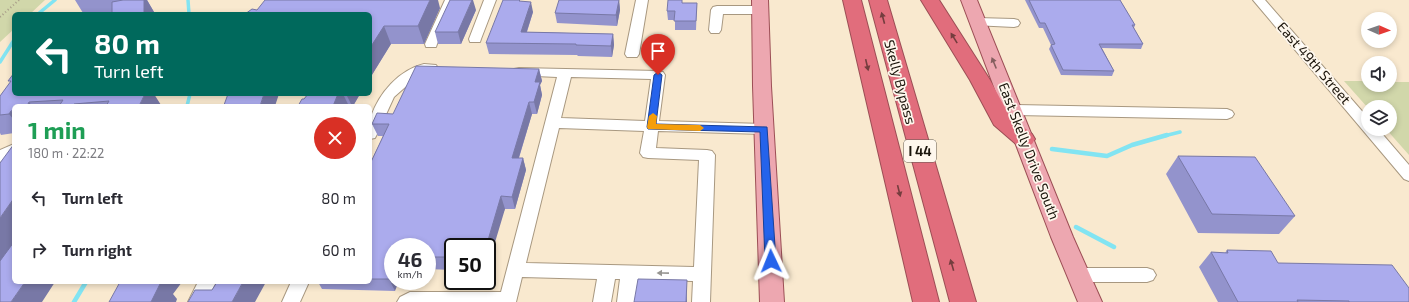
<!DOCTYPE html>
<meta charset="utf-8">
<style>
:root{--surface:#fff;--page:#f2f2f3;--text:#2b2b33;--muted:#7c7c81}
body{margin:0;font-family:"Exo 2",sans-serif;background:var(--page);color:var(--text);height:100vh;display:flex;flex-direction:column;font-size:15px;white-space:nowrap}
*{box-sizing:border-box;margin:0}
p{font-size:13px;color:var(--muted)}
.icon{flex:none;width:22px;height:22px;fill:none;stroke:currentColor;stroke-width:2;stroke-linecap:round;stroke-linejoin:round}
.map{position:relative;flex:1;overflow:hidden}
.details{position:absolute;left:12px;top:104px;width:360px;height:180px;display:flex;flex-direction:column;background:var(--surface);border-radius:6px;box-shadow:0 2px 6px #0003}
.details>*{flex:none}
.top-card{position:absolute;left:12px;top:12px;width:360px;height:84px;border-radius:6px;box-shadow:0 2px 6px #0003;background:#00695c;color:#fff;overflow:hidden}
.needle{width:26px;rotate:92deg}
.buttons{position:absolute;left:1361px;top:12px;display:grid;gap:8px}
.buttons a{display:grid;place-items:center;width:36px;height:36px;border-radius:50%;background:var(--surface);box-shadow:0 2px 6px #0003;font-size:20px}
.speed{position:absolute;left:384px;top:238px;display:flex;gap:8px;font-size:20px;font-weight:700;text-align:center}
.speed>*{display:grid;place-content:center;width:52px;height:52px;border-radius:50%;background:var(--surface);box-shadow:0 2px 6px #0003;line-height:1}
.speed small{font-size:10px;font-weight:400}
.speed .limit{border:2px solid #111;border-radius:6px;background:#fff;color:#111}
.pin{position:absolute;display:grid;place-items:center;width:34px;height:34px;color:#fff;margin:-41px -17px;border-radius:50% 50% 50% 0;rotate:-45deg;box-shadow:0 0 4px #0007}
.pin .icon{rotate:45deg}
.me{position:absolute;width:44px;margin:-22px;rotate:358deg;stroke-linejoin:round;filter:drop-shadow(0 0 3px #0008)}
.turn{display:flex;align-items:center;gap:14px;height:84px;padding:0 16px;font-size:18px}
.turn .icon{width:52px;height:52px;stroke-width:2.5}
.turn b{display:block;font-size:28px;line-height:34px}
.round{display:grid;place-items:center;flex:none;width:42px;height:42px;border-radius:21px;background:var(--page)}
.head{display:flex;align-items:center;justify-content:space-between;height:68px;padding:0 16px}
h1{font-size:24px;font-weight:700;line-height:30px;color:#1e9e55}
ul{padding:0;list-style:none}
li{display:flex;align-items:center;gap:12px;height:52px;padding:0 16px}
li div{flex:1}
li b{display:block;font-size:15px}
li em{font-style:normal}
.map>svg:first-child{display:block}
</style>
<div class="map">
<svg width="1409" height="302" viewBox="0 0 1409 302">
<rect width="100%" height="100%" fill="#f9e9cf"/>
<path fill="#d1d7aa" d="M0 0H45L30 14H14V29L0 42Z
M1344 81H1368V85H1390V82H1409V155L1386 129H1390V107L1368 108Z"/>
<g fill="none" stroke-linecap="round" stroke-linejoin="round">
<path stroke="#82e4f2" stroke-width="3.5" d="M188 0 189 14
M38 14 55 0
M0 62 14 40
M187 106 190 94
M1164 136 1180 132"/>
<path stroke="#82e4f2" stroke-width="4.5" d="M1052 149 1107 156 1132 145 1167 135
M1076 227 1114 247
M74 302 86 282"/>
<g stroke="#a89880" stroke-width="2">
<path id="minor" d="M445 0H457L437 44 436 47H426L425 44Z
M484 0H496L481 39 480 42H470L469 39Z
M636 0H648L639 54 637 57H627L625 54Z
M1253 0H1265L1368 118V129H1378L1409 165V181L1404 179Z
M717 6H760L764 7 766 10 764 13 760 14H723L721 30 719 33H711L709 30 711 10 713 7Z
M977 18 1014 19 1018 20 1020 23 1018 26 1014 27 973 25 971 22 973 19Z
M424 64 436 65 438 68 436 71 420 74 394 97 377 134 375 138 370 139C370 132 369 123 371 117 379 93 399 70 424 64Z
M519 68 658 71 663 72 665 75 659 121 764 124 769 125 771 129 769 133 764 134 658 131 656 148 707 150 712 151 715 155 710 302H692L693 281 638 280 635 302H617L620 279H615L611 302H593L597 279 522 277 516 302H397L400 297 410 292H501L557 77 514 75 512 72 514 69ZM571 77 651 79 645 121 561 118ZM559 128 644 131 640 153 643 157 648 158 699 160 694 267 526 263Z
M1012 105 1227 109 1232 111 1234 114 1232 117 1227 119 1012 115 1007 113 1005 110 1007 107Z
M14 144V156L0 162V150Z
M1078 268H1147L1153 270 1156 275 1153 280 1147 282H1078L1072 280 1069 275 1072 270Z
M198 282H216L206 302H188Z
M291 282H309L300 302H282Z"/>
</g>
<g stroke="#9c4e55" stroke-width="2">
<path id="major" d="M752 0H768L771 86 784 302H760L753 86Z
M961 0H977L1073 237 1102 302H1078L1051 237Z"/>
</g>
<g stroke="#9c4e55" stroke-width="2">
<path id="highway" d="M843 0H861L939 302H913Z
M869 0H887L976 302H950Z
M921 0H939L990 80 1009 115 1032 134 1035 139 1032 144 1024 147 1016 144 994 125 970 80Z"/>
</g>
<path stroke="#a79b87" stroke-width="2" stroke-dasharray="1 2.5" stroke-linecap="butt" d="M0 17 19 0"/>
<use href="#minor" fill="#fff" fill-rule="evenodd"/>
<use href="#major" fill="#eda7b0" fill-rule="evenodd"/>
<use href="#highway" fill="#e16d7c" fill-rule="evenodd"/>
</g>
<path fill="#9393cc" d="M75 0H147L154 12 155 14H96L95 13H83Z
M619 0 620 10 617 26 557 23 555 13Z
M1025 0H1120L1135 25 1134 28 1143 44 1141 49 1102 48 1114 71 1112 76 1061 75 1049 49 1051 45 1043 28H1039Z
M522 1 533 12 527 32 613 34 614 45 612 57 578 56 577 55 489 54 486 43Z
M682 3H697L696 30H675V20H668L667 11Z
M440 8 424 44H391L370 78V14L257 10Z
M476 10 461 44H438L435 32Z
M539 69 542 81 540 85 542 95 537 114H532L519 158H523L526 170 515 209H505L487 247H453V270L427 269V247H393L395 291 322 289 318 282H370V164L383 136H378L372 124 393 114Z
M14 73V94H145L139 106H14V133L1 135 0 133V96L10 83Z
M308 94H360L353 106H298Z
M1178 156 1295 216 1279 234 1198 233 1166 174Z
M1227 250 1278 263 1409 302H1218L1199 267 1211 252 1225 253Z"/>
<path fill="#7878a6" d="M144 0H147L154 12 155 14H144Z
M430 0H438L440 8 424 44 418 26Z
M472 0H473L476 10 461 44 458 32Z
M619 0 620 10 617 26 616 15Z
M531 2 533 12 523 43 521 32Z
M384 26 391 44 370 78V48Z
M613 34 614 45 612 57 611 46Z
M539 69 542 81 540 85 542 95 537 114 534 102 535 82Z
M145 94H154L161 105V106H139Z
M264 94H279L275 106H260Z
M338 94H343L349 106H333Z
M346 94H360L353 106H352Z
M29 102 32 106H27Z
M529 102 532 114 515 170 512 158Z
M11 111 14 114V120L9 114Z
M523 158 526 170 515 209 512 197Z
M501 196 505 209 487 269V247H486Z
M14 198V242L0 263V218Z
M393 268V281H399L395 291 389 279Z
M687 280V302H686Z
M25 282H55L42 302H11Z
M154 282H182L173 294 177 299 176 302H151Z
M243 282H266L255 302H232Z"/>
<path fill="#ababed" stroke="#7878a6" d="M123 0H144V14H112V2Z
M265 0H430L418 26H384L370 48V14H245L252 9 257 10Z
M450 0H472L458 32H435Z
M503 0H520L519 1 531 2 521 32 613 34 611 46 576 45V44L486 43Z
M559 0H619L616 15 555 13Z
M668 0H682V3H697L696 21H674L675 11H667Z
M1029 0H1120L1135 25H1132L1143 44H1099L1114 71 1063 70 1051 45 1055 44 1045 23H1040Z
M416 66 539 69 535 82H540L534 102H529L512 158H523L512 197 501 196 486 247H453V257H427V247H393V268L389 279H370V164L389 124H372L377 113 393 114Z
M14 73V94H145L139 106H106L109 101 74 104 73 106H59L63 100 29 102 27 106H14V110L11 111 9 114 0 115V96L11 81H8Z
M228 94H264L260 106H222L224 105Z
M308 94H338L333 106H298L302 99H304Z
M14 144V198L0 218V163Z
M1178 156 1255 157 1295 216 1212 214Z
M14 242V282H25L11 302H0V261Z
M1227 250 1271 251 1278 263 1392 265 1409 288V302H1349V301L1297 300 1298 302H1238L1211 252 1228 253Z
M638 279 687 280 686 302H634Z
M120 282H161L151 302H109Z
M217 282H243L232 302H188L195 290H212Z"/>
<defs><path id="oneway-solid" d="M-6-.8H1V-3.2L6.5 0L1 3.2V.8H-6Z"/></defs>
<g fill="#743d3e">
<use href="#oneway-solid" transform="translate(883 18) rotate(-105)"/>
<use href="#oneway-solid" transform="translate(954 38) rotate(-122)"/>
<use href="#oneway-solid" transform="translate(867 65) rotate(77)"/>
<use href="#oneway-solid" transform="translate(899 191) rotate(76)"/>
<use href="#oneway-solid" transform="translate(952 265) rotate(-106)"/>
</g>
<use fill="#845e5e" href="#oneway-solid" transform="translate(994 63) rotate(-112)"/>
<use fill="#989692" href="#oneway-solid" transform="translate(663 273) rotate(-179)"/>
<path fill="#2563eb" stroke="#184099" d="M658 72 662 75 656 124 767 127 776 261 774 264 771 265 767 264 765 261 760 132 648 129 647 127 654 75Z"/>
<path fill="#f59e0b" d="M653 113 657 116 656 124 700 125 704 128 700 131 648 129 647 127 649 116Z"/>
<g text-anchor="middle" stroke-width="3.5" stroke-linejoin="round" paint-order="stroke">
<rect fill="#fef7ed" stroke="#5f5950" stroke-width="1" x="904" y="140" width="32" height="22" rx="3"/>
<g font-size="13" font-weight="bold" fill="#1b150c">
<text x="920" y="156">I 44</text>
</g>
<g font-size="14" fill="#1b150c" stroke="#fef7ed">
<text transform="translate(1314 63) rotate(49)" y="5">East 49th Street</text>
<text transform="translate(900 82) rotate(75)" y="5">Skelly Bypass</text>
<text transform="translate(1029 151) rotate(69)" y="5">East Skelly Drive South</text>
</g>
</g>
</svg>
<div class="buttons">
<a><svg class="needle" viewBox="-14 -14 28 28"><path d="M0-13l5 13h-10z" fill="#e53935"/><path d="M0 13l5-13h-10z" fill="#7c7c81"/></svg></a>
<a><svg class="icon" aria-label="sound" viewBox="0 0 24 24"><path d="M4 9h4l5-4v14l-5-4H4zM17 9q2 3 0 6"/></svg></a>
<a><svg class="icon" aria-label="layers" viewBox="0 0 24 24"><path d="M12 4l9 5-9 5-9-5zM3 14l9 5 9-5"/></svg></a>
</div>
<div class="speed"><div>46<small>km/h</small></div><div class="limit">50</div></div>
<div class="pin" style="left:658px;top:75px;background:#d93025"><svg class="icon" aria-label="arrive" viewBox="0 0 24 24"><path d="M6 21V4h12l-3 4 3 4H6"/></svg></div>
<svg class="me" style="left:771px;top:261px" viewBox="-20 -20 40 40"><path d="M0-17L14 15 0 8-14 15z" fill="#2563eb" stroke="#fff" stroke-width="4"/></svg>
<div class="top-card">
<div class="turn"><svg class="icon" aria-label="left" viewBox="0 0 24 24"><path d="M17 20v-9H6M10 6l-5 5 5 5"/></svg><div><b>80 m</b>Turn left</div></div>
</div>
<section class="details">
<div class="head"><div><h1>1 min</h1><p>180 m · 22:22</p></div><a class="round" style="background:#d93025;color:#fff"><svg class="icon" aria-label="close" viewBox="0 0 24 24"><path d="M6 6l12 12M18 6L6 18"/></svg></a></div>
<ul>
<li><svg class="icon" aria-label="left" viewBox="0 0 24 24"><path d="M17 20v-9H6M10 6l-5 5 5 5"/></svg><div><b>Turn left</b></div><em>80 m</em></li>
<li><svg class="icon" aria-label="right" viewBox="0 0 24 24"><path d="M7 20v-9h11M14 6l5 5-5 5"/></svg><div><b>Turn right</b></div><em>60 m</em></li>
</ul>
</section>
</div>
